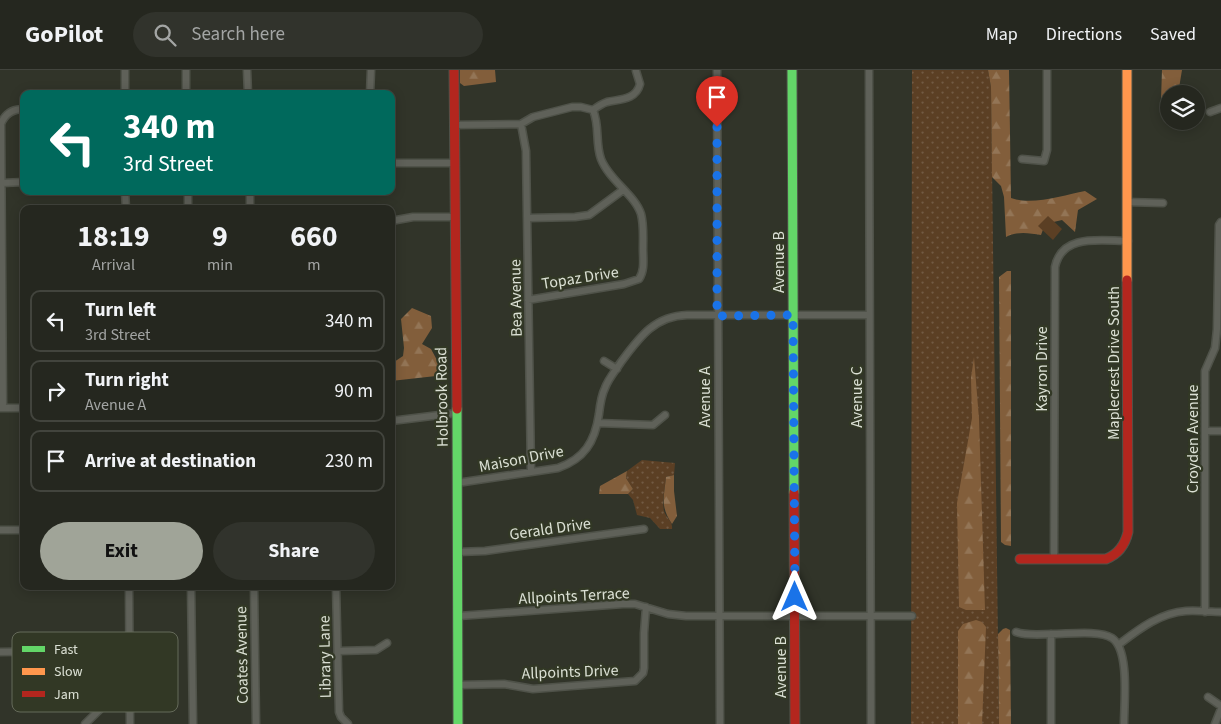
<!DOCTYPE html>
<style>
:root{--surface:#25271f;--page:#31332c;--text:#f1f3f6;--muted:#a3a5a4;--line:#42443d;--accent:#a0a498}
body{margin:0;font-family:"Source Sans 3",sans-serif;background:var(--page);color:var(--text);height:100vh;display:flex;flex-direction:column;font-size:19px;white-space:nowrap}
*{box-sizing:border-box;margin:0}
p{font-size:16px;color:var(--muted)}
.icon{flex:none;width:28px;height:28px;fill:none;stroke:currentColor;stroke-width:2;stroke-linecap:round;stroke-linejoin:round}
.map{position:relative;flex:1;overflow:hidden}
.side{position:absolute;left:20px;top:135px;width:375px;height:385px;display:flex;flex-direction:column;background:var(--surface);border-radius:10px;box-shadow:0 2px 12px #0003,0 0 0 1px var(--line)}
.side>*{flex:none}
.top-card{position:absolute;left:20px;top:20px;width:375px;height:105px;border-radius:10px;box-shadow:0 2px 12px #0003,0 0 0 1px var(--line);background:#00695c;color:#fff;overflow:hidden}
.controls{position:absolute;left:1160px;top:15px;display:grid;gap:10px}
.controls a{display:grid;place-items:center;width:45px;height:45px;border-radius:50%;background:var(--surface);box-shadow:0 2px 12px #0003,0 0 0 1px var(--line);font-size:25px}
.pin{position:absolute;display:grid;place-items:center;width:42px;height:42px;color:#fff;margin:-51px -21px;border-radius:50% 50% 50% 0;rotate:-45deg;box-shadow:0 0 5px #0007}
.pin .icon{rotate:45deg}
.me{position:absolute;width:55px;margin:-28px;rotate:0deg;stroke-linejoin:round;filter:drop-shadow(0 0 4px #0008)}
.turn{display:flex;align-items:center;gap:18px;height:105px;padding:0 20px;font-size:22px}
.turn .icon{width:65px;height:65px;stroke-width:2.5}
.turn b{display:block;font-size:35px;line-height:42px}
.eta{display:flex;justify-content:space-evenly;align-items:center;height:85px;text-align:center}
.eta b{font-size:30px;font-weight:700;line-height:35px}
.button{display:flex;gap:10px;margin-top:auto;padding:10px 20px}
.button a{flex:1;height:58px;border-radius:30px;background:var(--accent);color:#111;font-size:20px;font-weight:700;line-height:58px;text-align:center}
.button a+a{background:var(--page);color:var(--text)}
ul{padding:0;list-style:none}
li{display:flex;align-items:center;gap:15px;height:62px;margin:0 10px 8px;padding:0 10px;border:2px solid var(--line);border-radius:10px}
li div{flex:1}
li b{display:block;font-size:19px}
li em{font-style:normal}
header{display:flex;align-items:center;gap:30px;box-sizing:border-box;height:70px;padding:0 25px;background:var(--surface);border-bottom:1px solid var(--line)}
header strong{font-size:24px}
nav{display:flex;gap:28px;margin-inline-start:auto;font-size:18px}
.search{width:350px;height:45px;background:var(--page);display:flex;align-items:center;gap:12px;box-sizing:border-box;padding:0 18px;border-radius:28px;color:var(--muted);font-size:19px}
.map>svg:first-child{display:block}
</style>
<header>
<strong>GoPilot</strong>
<div class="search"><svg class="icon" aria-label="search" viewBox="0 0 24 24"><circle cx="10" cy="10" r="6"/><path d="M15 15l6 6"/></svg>Search here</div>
<nav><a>Map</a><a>Directions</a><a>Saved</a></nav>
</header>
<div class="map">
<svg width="1221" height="654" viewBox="0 0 1221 654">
<defs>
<pattern id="grass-dots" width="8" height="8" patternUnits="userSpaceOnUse" patternTransform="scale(1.25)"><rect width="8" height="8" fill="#5b3f24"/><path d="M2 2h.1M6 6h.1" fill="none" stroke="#725a43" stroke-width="1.8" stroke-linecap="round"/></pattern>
<pattern id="forest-firs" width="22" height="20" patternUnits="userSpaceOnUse" patternTransform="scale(1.25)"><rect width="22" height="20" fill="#825e3b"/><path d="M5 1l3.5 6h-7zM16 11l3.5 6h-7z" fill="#937556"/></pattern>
</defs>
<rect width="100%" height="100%" fill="#313429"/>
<path fill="url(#grass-dots)" d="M912 0H988L991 17 999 654H911Z
M642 390 675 393 674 405 666 407C665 417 662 430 664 441 666 448 673 451 672 459H660L650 448 637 445 633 430 628 424 633 419 626 408 627 401Z"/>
<path fill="url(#forest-firs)" d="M460 0H495L496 12 464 16 460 13Z
M988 0H1009L1011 128C1032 136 1064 125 1085 121L1097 129 1078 140 1075 162 1062 150 1045 154 1041 165C1029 163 1017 161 1006 167L1004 127 1001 116 992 107 991 17Z
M1162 0H1182L1178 24H1169V30H1161Z
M1007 201H1011V476L1005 475 1001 472 999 207Z
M412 238 431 246 432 258 422 274 431 279 445 305 391 311V294L403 286 404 278 401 249Z
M974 287 979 349 985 540H966L959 537 957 433 972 348 971 308Z
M627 401 626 408 633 419 628 424H599L600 416Z
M674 405V421L677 446 672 454C660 436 664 428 666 407Z
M976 550 982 552 986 557 982 654H958V561L963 554Z
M1006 558 1010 560 1011 654H999L998 564 1003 559Z"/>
<path fill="#5b3f24" d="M1048 146 1062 159 1053 170 1038 156Z"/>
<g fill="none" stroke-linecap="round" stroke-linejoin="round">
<g stroke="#4f5249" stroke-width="9">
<path id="street" d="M125 0V24
M186 0V24
M247 0 248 24
M717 0 720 654
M869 0 871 654
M370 24 371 0
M593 40C597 37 601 34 607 32 620 29 636 30 640 14L636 1
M1210 42 1221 38
M521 54 526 81 531 402
M454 55 521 54 533 47 572 37H581L593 40C600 56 595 73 601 89 609 110 635 125 641 144 644 155 643 168 643 179 643 189 645 200 639 209L624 214 528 230
M1022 89 1044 91 1047 80V0
M391 93H454
M2 113 24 112
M125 121 126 139
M188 121V139
M250 121V139
M1127 132 1163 133
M528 148 575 147 589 145 623 120
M391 151 413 147H454
M604 291 617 299
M0 338H24
M3 338 1 54C5 43 13 39 24 39
M391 351 456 343
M598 353 653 355 665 345
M1205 361H1221
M457 413 558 398C584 389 595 372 599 344 600 335 601 326 605 318 608 309 616 300 621 292 639 268 654 246 687 245H869
M0 460H24
M458 482 485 481 644 459
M1054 489 1055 197C1062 163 1101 171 1128 171
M129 516 130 654
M191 516 193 654
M254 516 256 654
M336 516 339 642 341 647 348 654
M1205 542V301L1215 278 1217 259 1219 155 1221 152
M459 546 623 534H635L668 544 686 546H912
M1016 562C1027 566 1042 564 1054 564 1068 564 1100 560 1112 568 1130 580 1124 634 1124 654
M1118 575C1138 560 1159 543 1186 541 1198 540 1210 542 1221 542
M339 581 376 580 387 573
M0 582 129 580
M459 615 504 614 533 619 635 611 643 603 644 598V563L646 537
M1208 627 1221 636
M85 654 129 611
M1051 654V564
M1215 654 1221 639"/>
</g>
<g stroke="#4f5249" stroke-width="11">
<path id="fast" d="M792 0 794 422
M457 339 458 654"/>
</g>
<g stroke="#4f5249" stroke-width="11">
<path id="slow" d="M1127 0V210"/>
</g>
<g stroke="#4f5249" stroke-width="11">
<path id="jam" d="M454 0 457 339
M794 422 795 654
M1020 489H1106C1119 484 1125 475 1128 462L1127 210"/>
</g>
<use href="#street" stroke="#5f6159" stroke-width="6"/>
<use href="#fast" stroke="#63d668" stroke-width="9"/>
<use href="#slow" stroke="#ff974d" stroke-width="9"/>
<use href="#jam" stroke="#b3261e" stroke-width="9"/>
</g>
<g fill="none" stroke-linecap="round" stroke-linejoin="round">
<path stroke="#1a73e8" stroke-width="9" stroke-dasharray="0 16.2" d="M717 57V246L793 245 795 527"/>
</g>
<g text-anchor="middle" stroke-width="4.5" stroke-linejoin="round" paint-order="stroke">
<g font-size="16" fill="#dbe0d4" stroke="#323825">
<text transform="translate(778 192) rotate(-90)" y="6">Avenue B</text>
<text transform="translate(580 207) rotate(-9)" y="6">Topaz Drive</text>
<text transform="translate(515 228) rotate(-91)" y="6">Bea Avenue</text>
<text transform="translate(1113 293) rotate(-90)" y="6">Maplecrest Drive South</text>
<text transform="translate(1041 299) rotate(-90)" y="6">Kayron Drive</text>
<text transform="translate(441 327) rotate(-91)" y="6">Holbrook Road</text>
<text transform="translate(704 327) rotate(-90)" y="6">Avenue A</text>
<text transform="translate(856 327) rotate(-90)" y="6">Avenue C</text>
<text transform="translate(1192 369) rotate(-90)" y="6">Croyden Avenue</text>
<text transform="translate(521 388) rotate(-11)" y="6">Maison Drive</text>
<text transform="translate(550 458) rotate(-8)" y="6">Gerald Drive</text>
<text transform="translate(574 525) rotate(-3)" y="6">Allpoints Terrace</text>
<text transform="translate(241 585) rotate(-91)" y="6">Coates Avenue</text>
<text transform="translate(324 587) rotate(-91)" y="6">Library Lane</text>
<text transform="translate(780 597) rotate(-90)" y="6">Avenue B</text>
<text transform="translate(570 601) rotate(-2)" y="6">Allpoints Drive</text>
</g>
</g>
<rect x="12" y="562" width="166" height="80" rx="8" fill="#323825" stroke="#656a5a" stroke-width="1"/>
<rect x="22" y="576" width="23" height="6" fill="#63d668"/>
<rect x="22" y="598" width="23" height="7" fill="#ff974d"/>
<rect x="22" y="621" width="23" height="6" fill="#b3261e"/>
<g font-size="14" fill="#dbe0d4">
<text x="54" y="584">Fast</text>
<text x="54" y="606">Slow</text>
<text x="54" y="629">Jam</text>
</g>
</svg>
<div class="controls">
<a><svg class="icon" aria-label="layers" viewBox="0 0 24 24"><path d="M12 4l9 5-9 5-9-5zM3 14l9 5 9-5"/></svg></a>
</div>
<div class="pin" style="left:717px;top:57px;background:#d93025"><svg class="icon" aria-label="arrive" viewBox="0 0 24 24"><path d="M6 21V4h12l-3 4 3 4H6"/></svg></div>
<svg class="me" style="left:795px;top:527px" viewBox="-20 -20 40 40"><path d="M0-17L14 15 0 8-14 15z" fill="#1a73e8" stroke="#fff" stroke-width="4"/></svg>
<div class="top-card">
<div class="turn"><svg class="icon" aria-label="left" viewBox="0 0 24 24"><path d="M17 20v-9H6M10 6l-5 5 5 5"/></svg><div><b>340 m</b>3rd Street</div></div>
</div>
<section class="side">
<div class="eta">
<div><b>18:19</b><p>Arrival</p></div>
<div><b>9</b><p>min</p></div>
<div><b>660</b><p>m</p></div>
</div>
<ul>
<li><svg class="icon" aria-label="left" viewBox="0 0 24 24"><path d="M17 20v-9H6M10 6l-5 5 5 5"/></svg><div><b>Turn left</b><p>3rd Street</p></div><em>340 m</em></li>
<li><svg class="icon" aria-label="right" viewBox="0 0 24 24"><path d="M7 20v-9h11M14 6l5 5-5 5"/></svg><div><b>Turn right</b><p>Avenue A</p></div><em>90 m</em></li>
<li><svg class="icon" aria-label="arrive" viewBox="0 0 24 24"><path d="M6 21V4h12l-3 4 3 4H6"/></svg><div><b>Arrive at destination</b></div><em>230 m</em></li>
</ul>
<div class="button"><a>Exit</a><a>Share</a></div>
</section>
</div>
